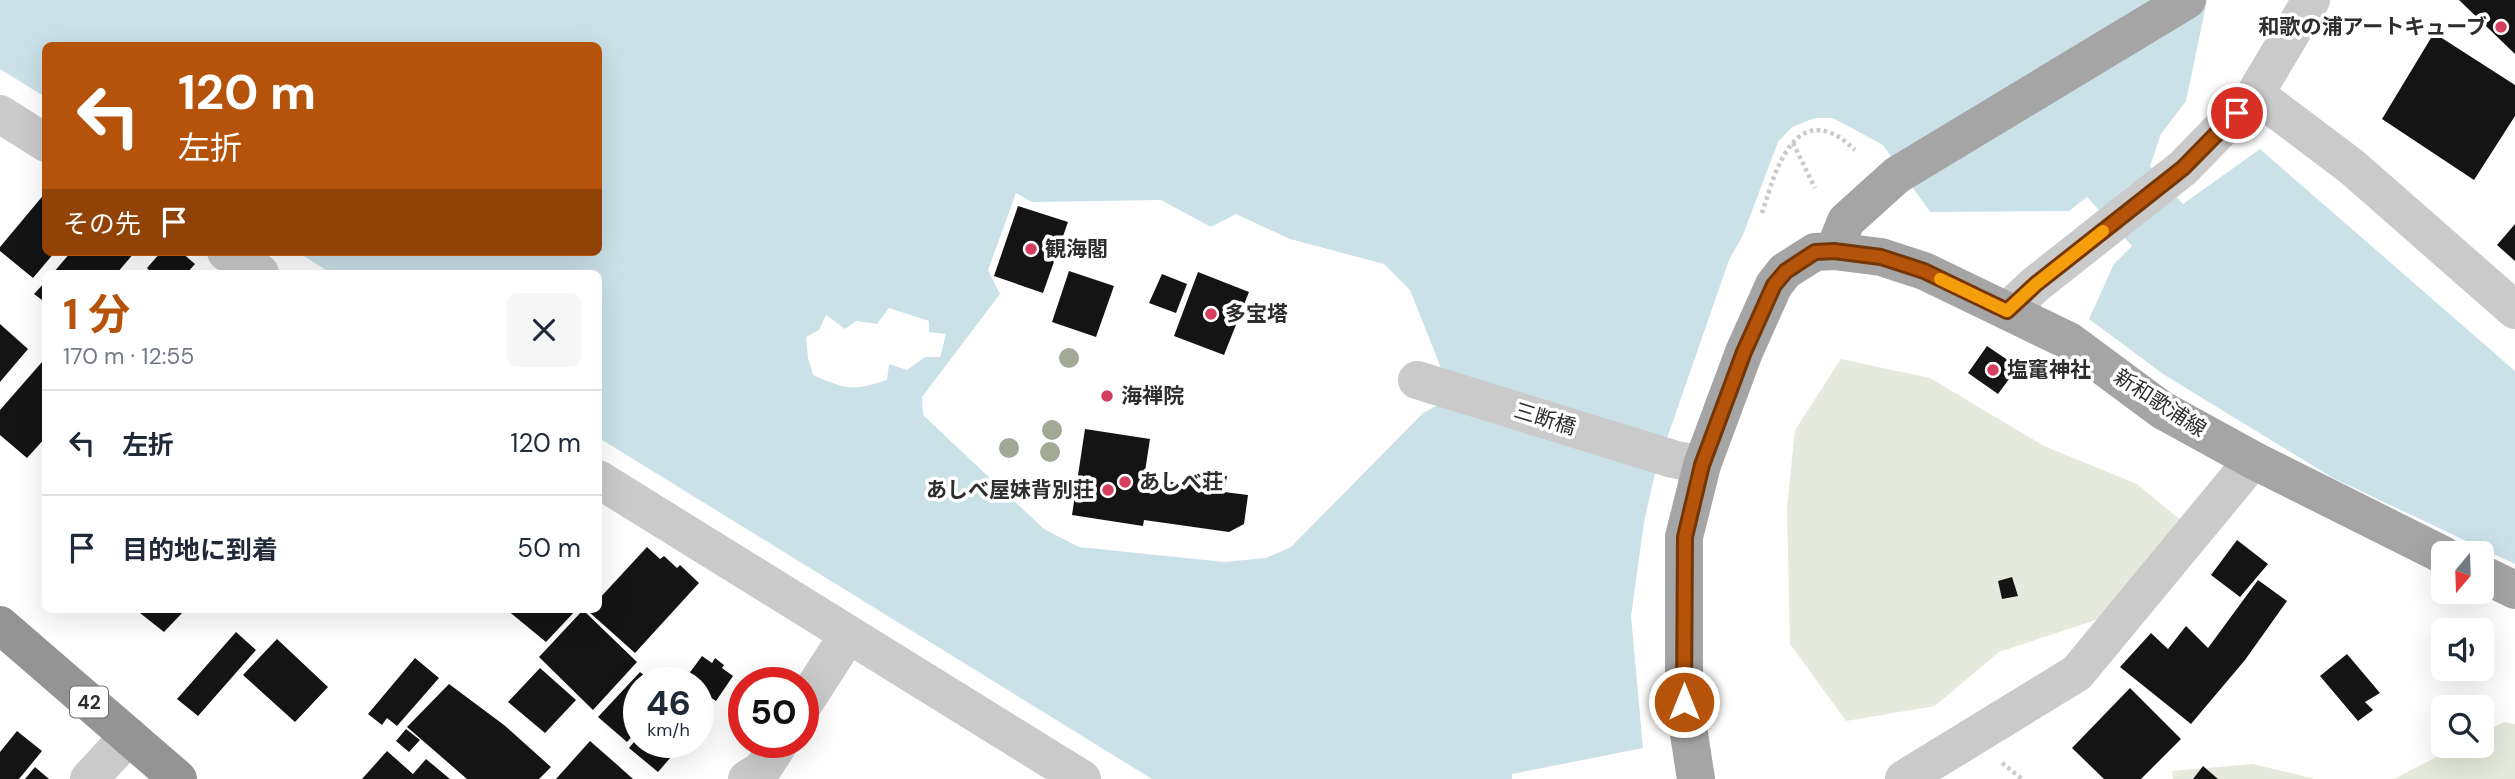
<!DOCTYPE html>
<html lang="ja">
<meta charset="utf-8">
<style>
:root{--surface:#fff;--page:#f6f6f7;--text:#1f2937;--muted:#747a83;--line:#e0e1e3;--accent:#b45309}
body{margin:0;font-family:"DM Sans","Noto Sans JP",sans-serif;background:var(--page);color:var(--text);height:100vh;display:flex;flex-direction:column;font-size:26px;white-space:nowrap}
*{box-sizing:border-box;margin:0}
p{font-size:23px;color:var(--muted)}
.icon{flex:none;width:38px;height:38px;fill:none;stroke:currentColor;stroke-width:2;stroke-linecap:round;stroke-linejoin:round}
.map{position:relative;flex:1;overflow:hidden}
.details{position:absolute;left:42px;top:270px;width:560px;height:343px;display:flex;flex-direction:column;background:var(--surface);border-radius:10px;box-shadow:0 7px 28px #0002}
.details>*{flex:none}
.hud{position:absolute;left:42px;top:42px;width:560px;height:214px;border-radius:10px;box-shadow:0 7px 28px #0002;background:#b45309;color:#fff;overflow:hidden}
.needle{width:46px;rotate:199deg}
.buttons{position:absolute;left:2431px;top:541px;display:grid;gap:14px}
.buttons a{display:grid;place-items:center;width:63px;height:63px;border-radius:10px;background:var(--surface);box-shadow:0 7px 28px #0002;font-size:35px}
.speed{position:absolute;left:623px;top:667px;display:flex;gap:14px;font-size:35px;font-weight:700;text-align:center}
.speed>*{display:grid;place-content:center;width:91px;height:91px;border-radius:50%;background:var(--surface);box-shadow:0 7px 28px #0002;line-height:1}
.speed small{font-size:18px;font-weight:400}
.speed .limit{border:10px solid #d22;background:#fff;color:#111}
.pin{position:absolute;display:grid;place-items:center;width:60px;height:60px;color:#fff;margin:-30px;border:4px solid #fff;border-radius:50%;box-shadow:0 2px 7px #0007}
.me{position:absolute;width:77px;margin:-38px;rotate:0deg;stroke-linejoin:round;filter:drop-shadow(0 0 5px #0008)}
.turn{display:flex;align-items:center;gap:24px;height:147px;padding:0 21px;font-size:32px}
.turn .icon{width:91px;height:91px;stroke-width:2.5}
.turn b{display:block;font-size:49px;line-height:60px}
.then{display:flex;align-items:center;height:66px;padding:0 21px;background:#0003;gap:14px;font-size:26px}
.round{display:grid;place-items:center;flex:none;width:74px;height:74px;border-radius:10px;background:var(--page)}
.head{display:flex;align-items:center;justify-content:space-between;height:119px;padding:0 21px}
h1{font-size:42px;font-weight:700;line-height:52px;color:var(--accent)}
ul{padding:0;list-style:none}
li{display:flex;align-items:center;gap:21px;height:105px;padding:0 21px;border-top:2px solid var(--line)}
li div{flex:1}
li b{display:block;font-size:26px}
li em{font-style:normal}
.map>svg:first-child{display:block}
</style>
<div class="map">
<svg width="2515" height="779" viewBox="0 0 2515 779">
<rect width="100%" height="100%" fill="#fff"/>
<path fill="#e5eadc" d="M1841 359 1930 378 2044 446 2137 484 2183 522 2111 615 1999 652 1935 706 1846 721 1790 644 1787 508 1795 430Z
M2504 722 2515 724V779H2394L2457 746H2482V733Z
M2253 764 2315 779H2173L2172 771Z"/>
<path fill="#cae1e8" fill-rule="evenodd" d="M0 0H2207L2186 101 2161 134 2150 166 2183 204 2260 149 2515 371V564L2333 478 2163 374 2089 319 2114 264 2132 246 2087 197 2069 211 1930 212 1883 145 1833 118H1815L1792 127 1778 142 1743 235 1729 260 1655 473 1644 522 1631 616 1643 748 1512 774V779H1152L599 438 598 273H331L297 252H598V46H46L45 97 0 69ZM1016 193 1032 202 1161 200 1211 227 1236 214 1290 239 1384 264 1410 290 1443 373 1444 402 1423 413 1291 547 1266 558 1224 562 1079 547 1044 529 923 415 922 397 1000 294 988 270ZM889 308 929 321V332L946 334 940 357H925L907 370 889 364 887 380C851 391 848 390 813 375L808 358 806 337 819 330 826 315 845 329 856 321 877 324Z"/>
<path fill="#141414" d="M2459 0H2515V54Z
M2434 33 2515 85V116L2474 180 2382 119Z
M46 192V252H55L33 278 0 251V247Z
M1018 206 1068 222 1043 293 994 276Z
M2515 224V261L2497 245Z
M71 252H135L117 273H53Z
M161 252H181L195 264 187 273H152L147 268Z
M1069 271 1114 286 1096 337 1052 322Z
M1198 272 1249 292 1224 355 1174 336Z
M1162 274 1187 284 1176 313 1149 303Z
M46 281V303L34 294Z
M0 324 28 349 0 382Z
M1987 346 2018 367 1998 394 1968 373Z
M42 362 46 365V437L27 458 0 435V410Z
M1085 429 1150 439 1144 478 1202 486 1204 472 1227 476 1224 492 1248 495 1244 524 1229 532 1144 520 1143 526 1072 515Z
M2237 540 2268 564 2240 597 2211 575Z
M647 547 660 559 664 556 677 568 680 565 699 583 635 653 588 611 591 609H598V600Z
M2012 577 2018 596 2002 599 1998 581Z
M2258 580 2287 601 2245 660 2191 724 2120 667 2151 633 2168 649 2186 626 2208 648Z
M144 609H182L184 611 164 632 140 613Z
M506 609H577L546 642Z
M583 610 637 662 593 710 539 657Z
M236 632 256 650 198 716 177 699Z
M277 639 328 687 295 722 243 675Z
M2347 654 2380 693 2365 702 2373 710 2358 721 2320 676Z
M702 656 712 663 715 658 724 665 722 668 733 676 716 701 698 689V682H689L685 679Z
M415 658 439 678 397 726 387 718 382 725 368 714Z
M540 668 576 700 545 733 508 702Z
M640 672 652 682H639V729L627 742 598 717Z
M449 684 504 725 551 767 539 779H467L407 727Z
M2130 688 2181 739 2141 779H2104L2072 748Z
M406 729 420 740 409 752 396 741Z
M17 731 42 751 19 779H0V752Z
M639 736V742H684L658 772 629 748Z
M590 741 614 762 633 779H556Z
M387 751 413 774 426 759 450 779H362Z
M2203 766 2218 779H2193Z
M35 767 49 779H25Z"/>
<g fill="none" stroke-linecap="round" stroke-linejoin="round">
<path stroke="#cacaca" stroke-width="4.5" stroke-dasharray="3.5 3.5" stroke-linecap="butt" d="M1793 143 1815 188
M1762 213C1771 186 1787 118 1828 132 1839 135 1847 143 1855 150
M2002 763 2022 779"/>
<path stroke="#cacaca" stroke-width="38" d="M2255 94 2311 0
M0 114 46 143
M226 252 260 273
M2007 311 2036 284 2183 168 2255 94 2352 167 2515 310
M1417 380 1673 459 1702 465
M598 479 1082 779
M803 705 848 635
M89 779 129 736
M747 779 762 770 780 742
M1904 779 2077 673 2253 460"/>
<path stroke="#a5a5a5" stroke-width="38" d="M1834 251 1846 221 1897 175 2187 0
M2482 574 2515 590
M1696 779 1684 702V537L1702 465 1744 352 1774 285 1785 271 1815 252 1834 251 1881 257 1924 271 2007 311 2069 341 2162 410 2253 460 2443 555"/>
<path stroke="#949494" stroke-width="38" d="M0 625 178 779"/>
</g>
<g fill="#a2aa95">
<circle cx="1069" cy="358" r="10"/>
<circle cx="1052" cy="430" r="10"/>
<circle cx="1009" cy="448" r="10"/>
<circle cx="1050" cy="452" r="10"/>
</g>
<g fill="none" stroke-linecap="round" stroke-linejoin="round">
<g stroke="#753606" stroke-width="18">
<path id="route" d="M1684 702 1685 537 1702 465 1744 352 1774 285 1786 271 1815 252 1834 251 1881 257 1924 271 2007 311 2036 284 2183 168 2237 113"/>
</g>
<use href="#route" stroke="#b45309" stroke-width="12"/>
<path stroke="#f59e0b" stroke-width="12" d="M1940 279 2007 311 2036 284 2103 231"/>
</g>
<g fill="#d53f5f" stroke="#fff" stroke-width="2.5">
<circle cx="2501" cy="27" r="7"/>
<circle cx="1031" cy="249" r="7"/>
<circle cx="1211" cy="314" r="7"/>
<circle cx="1993" cy="370" r="7"/>
<circle cx="1107" cy="396" r="7"/>
<circle cx="1125" cy="482" r="7"/>
<circle cx="1108" cy="490" r="7"/>
</g>
<g text-anchor="middle" stroke-width="7" stroke-linejoin="round" paint-order="stroke">
<rect fill="#fff" stroke="#6c6c6c" stroke-width="2" x="70" y="686.5" width="38" height="31" rx="5"/>
<g font-size="19" font-weight="bold" fill="#2d2d2d">
<text x="89" y="709">42</text>
</g>
<g font-size="21" font-weight="bold" fill="#2d2d2d" stroke="#fff" text-anchor="start">
<text x="2487" y="34" text-anchor="end">和歌の浦アートキューブ</text>
<text x="1045" y="256">観海閣</text>
<text x="1225" y="321">多宝塔</text>
<text x="2007" y="377">塩竃神社</text>
<text x="1121" y="403">海禅院</text>
<text x="1139" y="489">あしべ荘</text>
<text x="1094" y="497" text-anchor="end">あしべ屋妹背別荘</text>
</g>
<g font-size="21" fill="#2d2d2d" stroke="#fff">
<text transform="translate(2160 403) rotate(33)" y="7">新和歌浦線</text>
<text transform="translate(1545 419) rotate(17)" y="7">三断橋</text>
</g>
</g>
</svg>
<div class="buttons">
<a><svg class="needle" viewBox="-14 -14 28 28"><path d="M0-13l5 13h-10z" fill="#e53935"/><path d="M0 13l5-13h-10z" fill="#747a83"/></svg></a>
<a><svg class="icon" aria-label="sound" viewBox="0 0 24 24"><path d="M4 9h4l5-4v14l-5-4H4zM17 9q2 3 0 6"/></svg></a>
<a><svg class="icon" aria-label="search" viewBox="0 0 24 24"><circle cx="10" cy="10" r="6"/><path d="M15 15l6 6"/></svg></a>
</div>
<div class="speed"><div>46<small>km/h</small></div><div class="limit">50</div></div>
<div class="pin" style="left:2237px;top:113px;background:#d93025"><svg class="icon" aria-label="arrive" viewBox="0 0 24 24"><path d="M6 21V4h12l-3 4 3 4H6"/></svg></div>
<svg class="me" style="left:1684px;top:702px" viewBox="-20 -20 40 40"><circle r="17" fill="#b45309" stroke="#fff" stroke-width="3"/><path d="M0-11L8 9 0 5-8 9z" fill="#fff"/></svg>
<div class="hud">
<div class="turn"><svg class="icon" aria-label="left" viewBox="0 0 24 24"><path d="M17 20v-9H6M10 6l-5 5 5 5"/></svg><div><b>120 m</b>左折</div></div>
<div class="then">その先<svg class="icon" aria-label="arrive" viewBox="0 0 24 24"><path d="M6 21V4h12l-3 4 3 4H6"/></svg></div>
</div>
<section class="details">
<div class="head"><div><h1>1 分</h1><p>170 m · 12:55</p></div><a class="round"><svg class="icon" aria-label="close" viewBox="0 0 24 24"><path d="M6 6l12 12M18 6L6 18"/></svg></a></div>
<ul>
<li><svg class="icon" aria-label="left" viewBox="0 0 24 24"><path d="M17 20v-9H6M10 6l-5 5 5 5"/></svg><div><b>左折</b></div><em>120 m</em></li>
<li><svg class="icon" aria-label="arrive" viewBox="0 0 24 24"><path d="M6 21V4h12l-3 4 3 4H6"/></svg><div><b>目的地に到着</b></div><em>50 m</em></li>
</ul>
</section>
</div>
